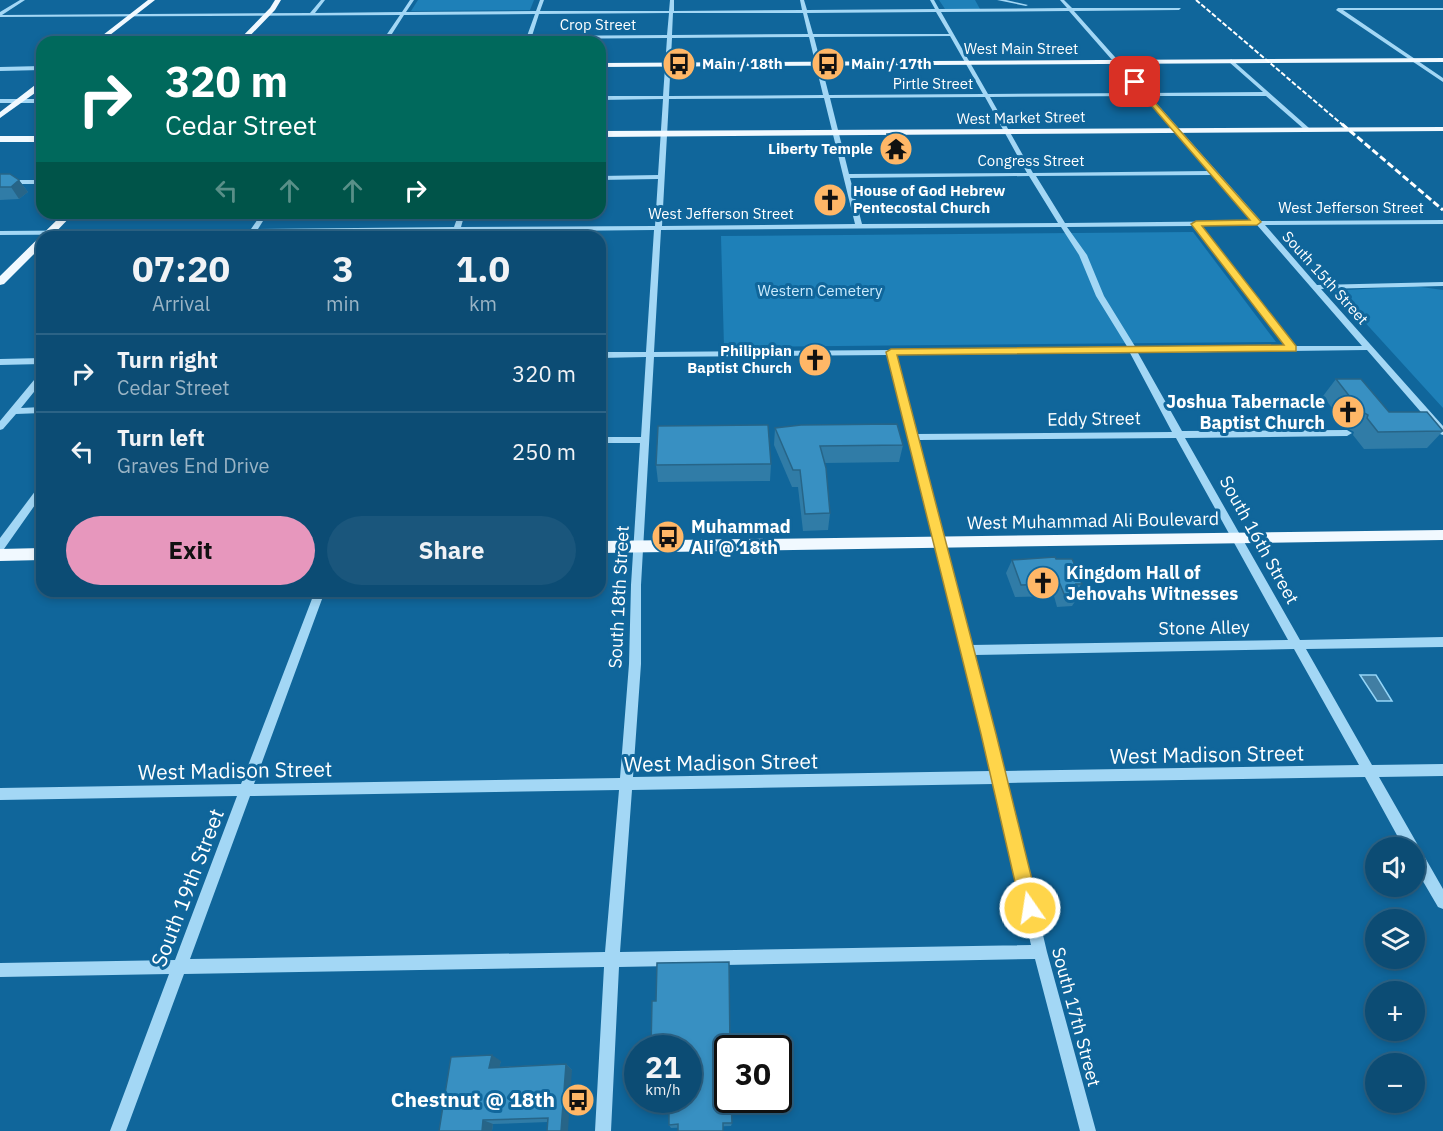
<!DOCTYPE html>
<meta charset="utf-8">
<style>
:root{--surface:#0c4c74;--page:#1a567c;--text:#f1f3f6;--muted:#9ab4c5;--line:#2c6386;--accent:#e797bd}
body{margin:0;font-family:"IBM Plex Sans",sans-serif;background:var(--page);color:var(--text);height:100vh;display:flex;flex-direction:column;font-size:22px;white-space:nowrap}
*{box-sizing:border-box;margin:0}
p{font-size:20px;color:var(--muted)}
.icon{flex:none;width:33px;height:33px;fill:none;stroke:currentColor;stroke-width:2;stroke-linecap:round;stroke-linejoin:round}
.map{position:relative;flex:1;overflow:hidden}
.drawer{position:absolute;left:36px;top:231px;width:570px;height:366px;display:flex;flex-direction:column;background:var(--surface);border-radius:18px;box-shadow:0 3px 9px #0003,0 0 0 2px var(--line)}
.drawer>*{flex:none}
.guide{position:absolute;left:36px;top:36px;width:570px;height:183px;border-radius:18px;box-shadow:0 3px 9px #0003,0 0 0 2px var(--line);background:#00695c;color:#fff;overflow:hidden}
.fabs{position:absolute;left:1365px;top:837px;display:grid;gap:12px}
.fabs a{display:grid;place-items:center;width:60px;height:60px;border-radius:50%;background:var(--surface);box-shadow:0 3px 9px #0003,0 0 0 2px var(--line);font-size:30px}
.speed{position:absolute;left:624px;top:1035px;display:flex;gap:12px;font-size:30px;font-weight:700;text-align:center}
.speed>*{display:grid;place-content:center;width:78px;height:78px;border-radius:50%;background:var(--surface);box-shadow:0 3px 9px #0003,0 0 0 2px var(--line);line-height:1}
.speed small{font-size:15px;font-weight:400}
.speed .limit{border:3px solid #111;border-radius:9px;background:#fff;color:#111}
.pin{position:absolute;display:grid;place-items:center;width:51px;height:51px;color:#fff;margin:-26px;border-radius:12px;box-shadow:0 3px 9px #0006}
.me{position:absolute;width:66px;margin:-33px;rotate:347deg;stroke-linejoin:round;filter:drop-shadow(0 0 4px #0008)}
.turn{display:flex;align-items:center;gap:21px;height:126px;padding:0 30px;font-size:27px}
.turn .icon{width:78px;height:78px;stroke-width:2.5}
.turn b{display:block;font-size:42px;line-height:51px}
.lanes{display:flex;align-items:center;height:57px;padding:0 30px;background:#0003;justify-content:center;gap:30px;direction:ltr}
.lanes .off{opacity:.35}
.eta{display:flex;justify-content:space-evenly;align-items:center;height:102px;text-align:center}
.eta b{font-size:36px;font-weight:700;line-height:42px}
.action{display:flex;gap:12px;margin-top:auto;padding:12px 30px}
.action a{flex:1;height:69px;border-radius:36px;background:var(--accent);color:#111;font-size:24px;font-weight:700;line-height:69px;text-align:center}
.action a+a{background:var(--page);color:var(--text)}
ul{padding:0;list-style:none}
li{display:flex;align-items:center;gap:18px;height:78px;padding:0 30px;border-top:2px solid var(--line)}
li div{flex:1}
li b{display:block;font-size:22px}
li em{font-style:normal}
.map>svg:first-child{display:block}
</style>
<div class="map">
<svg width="1443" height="1131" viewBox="0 0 1443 1131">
<rect width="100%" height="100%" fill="#10669b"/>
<path fill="#1e80b8" d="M418 0H534L530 10 411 11Z
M939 0H975L980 9H945Z
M1193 232 1276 342 724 347 721 236Z
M1414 286 1443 290V408L1340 295 1334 294 1330 291Z"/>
<path fill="#417ea3" stroke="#94d5f8" stroke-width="1.5" d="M1360 675H1376L1392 701H1377Z"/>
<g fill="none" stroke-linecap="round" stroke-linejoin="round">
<path fill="#a3d7f5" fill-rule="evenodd" d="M20 0H25L2 15 310 13 321 0H325L315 13 402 12 410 0H414L406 12 536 11 540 0H544L540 11H669L670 0H674V11L802 10 800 0H804L807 10 935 9 930 0H934L939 9 1067 8 1060 0H1064L1072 8H1181L1179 10 1074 11 1147 93 1263 92 1229 62 1231 59 1309 128V130H1305L1266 96H1150L1261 221 1443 220V224L1265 225 1317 285 1443 282V286L1321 289 1443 426V435L1440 434 1367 350 1138 353 1182 431 1347 430 1352 433 1347 436 1185 438 1300 640 1443 637V647L1306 649 1372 765 1443 764V776L1379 777 1443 889V909L1438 907 1414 866V848H1404L1365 777 1007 783 1047 952 1096 1131H1080L1035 959 619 967 611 1131H595L604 967 184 974 126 1131H110L169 974 0 977V963L175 960 237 796 0 800V788L241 784 315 591H325L254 784 620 778 629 664 631 585 640 443H600V437H641L646 357 600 358V352H646L654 230 459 232 457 237H451L452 232 0 235V231L251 229 262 213H268L258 229 454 227 459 213H465L461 227 655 226 658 179 600 180V176L658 175 663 99 600 100V96H663L667 38 531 39 529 42H525L526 39 388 40 386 42H382L383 40H244L242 38 385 37 400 15 0 17V12ZM1069 11 1141 93 988 94 941 12ZM936 12 949 34H813L807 13ZM669 13 667 35 532 36 539 14ZM673 13H803L808 34 672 35ZM535 14 527 36 390 37 404 15ZM950 36 983 94 829 95 814 37ZM809 37 823 95 669 96 672 38ZM1144 96 1209 171 1033 173 990 97ZM985 97 1027 173 849 174 830 98ZM824 98 855 224 662 226 669 99ZM1213 175 1253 221 1065 223 1036 176ZM1029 176 1058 223 862 224 850 178ZM1257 225 1362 346H1295L1201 226ZM1194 226 1286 346 1136 348 1104 296 1087 255 1067 227ZM1061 227 1079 255 1096 296 1128 348 654 352 661 230ZM1130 353 1172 432 916 434 896 355ZM888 355 991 771 633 777 641 664V585L654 357ZM1176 438 1288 640 971 645 918 440ZM1294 649 1359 765 1004 771 974 655ZM994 784 1031 945 620 952 632 790ZM619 790 605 952 190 959 250 796Z
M997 0H1006L1028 5 1026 6Z
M1338 8H1443V10H1343L1443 78V82L1336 10Z
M42 66V70L0 71V67Z
M0 99H42V103H0Z
M0 180H42V184H0Z
M42 358V364L0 365V359Z
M42 373V382L21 408 42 407V413L16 414 3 429 0 430V421L39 374Z
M42 485V495L4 549 0 550V538L39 486Z"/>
<path fill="#f1f9ff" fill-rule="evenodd" d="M148 0H155L101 42H94Z
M275 0H281L275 10 244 42H237L270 8Z
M1443 58V62L600 67V63Z
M39 82H42V88L0 118V112Z
M1443 127V131L600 137V131Z
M0 136H42V142H0Z
M64 213H74L51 237H42V246L4 284 0 285V276Z
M1443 530V540L600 553V541Z
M42 548V560L0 561V549Z"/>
<path stroke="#fff" stroke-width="2" stroke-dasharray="5 2" stroke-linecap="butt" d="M1196 0 1344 126"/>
<path stroke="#fff" stroke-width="3" stroke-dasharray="7 3" stroke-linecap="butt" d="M1342 124 1443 210"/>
</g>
<path fill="#307ca7" d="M887 134 907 148 906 156H890L885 142Z
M0 174 19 180 28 192 19 199 0 200Z
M414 213H448L446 218H416Z
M1336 379 1389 412 1443 431 1427 448 1364 449 1353 435 1354 432 1347 428 1323 396Z
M775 428 903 445 899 462 825 463 830 513 828 530 803 531 798 487H792L774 445Z
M771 464 770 481 658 482 656 465Z
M1056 559 1075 565 1085 577 1078 590 1080 594 1072 606 1057 607 1054 596 1015 597 1006 573 1012 560Z
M501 1061 499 1067 566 1064 572 1070 548 1122 493 1124 492 1131H439Z
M688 1100 732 1123 731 1126 671 1128 669 1125Z"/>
<path fill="#276588" d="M19 180 28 192 19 199 11 187Z
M492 1055 501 1061 498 1073 489 1068Z
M566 1064 572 1070 568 1131H561Z
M483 1120 493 1124 492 1131H482Z"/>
<path fill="#3890c2" stroke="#276588" stroke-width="1.5" d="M887 134H902L907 148H891Z
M0 174H10L19 180 11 187H0Z
M376 234 375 237H345L346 235Z
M1336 379H1361L1389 412H1427L1443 431 1378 432 1367 418 1368 415 1361 411Z
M897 424 903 445 820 446 826 468 830 513 805 514 800 470H793L775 428 801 425Z
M768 425 771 464 656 465 658 426Z
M1055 557 1056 559H1072L1075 565H1080L1085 577H1079L1082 584H1076L1080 594H1064L1060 584 1021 585 1012 560Z
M729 962 730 1048H728V1100H731L732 1123H723V1131H678V1124L669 1125V1100H688V1048H651L652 1001H656L657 963Z
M492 1055 489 1068 566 1064 561 1131H547L548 1118 483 1120 482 1131H439L451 1057Z"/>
<path fill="#ffd54a" stroke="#a68a30" stroke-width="1.5" d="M1135 80 1261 222 1257 225 1202 226 1296 346V351L897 355 996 734 1039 908 1037 915 1030 918 1024 915 1021 908 981 734 886 352 891 349 1284 345 1191 224 1196 221 1250 220 1132 83Z"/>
<defs>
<g id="bus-disc" transform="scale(1.725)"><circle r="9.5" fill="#ffb767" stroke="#10669b"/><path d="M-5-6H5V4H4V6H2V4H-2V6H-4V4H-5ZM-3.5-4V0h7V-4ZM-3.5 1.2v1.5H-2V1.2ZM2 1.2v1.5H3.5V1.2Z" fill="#111"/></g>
<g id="temple-disc" transform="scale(1.725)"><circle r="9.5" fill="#ffb767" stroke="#10669b"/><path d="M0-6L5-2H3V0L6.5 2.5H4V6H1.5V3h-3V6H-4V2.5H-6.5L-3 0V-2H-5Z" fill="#111"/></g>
<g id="church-disc" transform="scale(1.725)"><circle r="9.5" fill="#ffb767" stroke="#10669b"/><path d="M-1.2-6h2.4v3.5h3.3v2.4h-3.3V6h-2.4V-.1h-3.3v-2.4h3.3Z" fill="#111"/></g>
</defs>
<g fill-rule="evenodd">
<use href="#bus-disc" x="679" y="64"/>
<use href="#bus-disc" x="828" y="64"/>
<use href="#temple-disc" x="896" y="149"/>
<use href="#church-disc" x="830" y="200"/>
<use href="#church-disc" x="815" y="360"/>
<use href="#church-disc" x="1348" y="412"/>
<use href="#bus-disc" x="668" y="537"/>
<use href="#church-disc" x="1043" y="583"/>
<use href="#bus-disc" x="578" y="1100"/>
</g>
<g text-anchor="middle" stroke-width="6" stroke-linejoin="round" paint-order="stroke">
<g font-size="15" fill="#fff" stroke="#10669b">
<text x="598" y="30">Crop Street</text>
<text x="1021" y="54">West Main Street</text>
<text x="933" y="89">Pirtle Street</text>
<text transform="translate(1021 118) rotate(-1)" y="5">West Market Street</text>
<text x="1031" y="166">Congress Street</text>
<text x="1351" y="213">West Jefferson Street</text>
<text x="721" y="219">West Jefferson Street</text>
<text transform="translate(1325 278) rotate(48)" y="5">South 15th Street</text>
</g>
<g font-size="15" font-weight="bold" fill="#fff" stroke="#10669b" text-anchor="start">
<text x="702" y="69">Main / 18th</text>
<text x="851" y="69">Main / 17th</text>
<text x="873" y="154" text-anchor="end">Liberty Temple</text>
<text x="853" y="196">House of God Hebrew<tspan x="853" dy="17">Pentecostal Church</tspan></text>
<text x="792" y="356" text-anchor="end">Philippian<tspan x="792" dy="17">Baptist Church</tspan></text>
</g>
<g font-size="15" fill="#cbecfe" stroke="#10669b">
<text x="820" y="296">Western Cemetery</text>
</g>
<g font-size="18" font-weight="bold" fill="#fff" stroke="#10669b" text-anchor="start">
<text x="1325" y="408" text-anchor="end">Joshua Tabernacle<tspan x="1325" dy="21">Baptist Church</tspan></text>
<text x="691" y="533">Muhammad<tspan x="691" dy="21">Ali @ 18th</tspan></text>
<text x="1066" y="579">Kingdom Hall of<tspan x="1066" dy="21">Jehovahs Witnesses</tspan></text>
</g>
<g font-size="18" fill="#fff" stroke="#10669b">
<text transform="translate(1094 419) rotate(-1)" y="6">Eddy Street</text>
<text transform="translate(1093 521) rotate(-1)" y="6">West Muhammad Ali Boulevard</text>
<text transform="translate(1259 540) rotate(61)" y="6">South 16th Street</text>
<text transform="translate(619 597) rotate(-87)" y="6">South 18th Street</text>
<text transform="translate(1204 628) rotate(-1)" y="6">Stone Alley</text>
<text transform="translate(1076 1017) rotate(75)" y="6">South 17th Street</text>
</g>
<g font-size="21" fill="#fff" stroke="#10669b">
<text transform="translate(1207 755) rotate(-1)" y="7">West Madison Street</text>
<text transform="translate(721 763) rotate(-1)" y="7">West Madison Street</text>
<text transform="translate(235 771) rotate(-1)" y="7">West Madison Street</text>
<text transform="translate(188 888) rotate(-69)" y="7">South 19th Street</text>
</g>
<g font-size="21" font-weight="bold" fill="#fff" stroke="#10669b" text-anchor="end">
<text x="555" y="1107">Chestnut @ 18th</text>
</g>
</g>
</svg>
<div class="fabs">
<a><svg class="icon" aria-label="sound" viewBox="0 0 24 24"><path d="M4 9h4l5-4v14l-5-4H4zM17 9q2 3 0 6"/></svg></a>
<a><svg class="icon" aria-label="layers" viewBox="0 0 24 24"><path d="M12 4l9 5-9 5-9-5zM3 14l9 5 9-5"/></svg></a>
<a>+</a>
<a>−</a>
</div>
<div class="speed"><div>21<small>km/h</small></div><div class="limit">30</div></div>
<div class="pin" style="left:1135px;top:82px;background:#d93025"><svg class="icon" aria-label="arrive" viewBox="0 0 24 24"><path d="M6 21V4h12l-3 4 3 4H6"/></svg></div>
<svg class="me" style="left:1030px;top:908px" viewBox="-20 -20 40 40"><circle r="17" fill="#ffd54a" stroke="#fff" stroke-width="3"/><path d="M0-11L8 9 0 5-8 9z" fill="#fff"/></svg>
<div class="guide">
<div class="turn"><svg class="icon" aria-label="right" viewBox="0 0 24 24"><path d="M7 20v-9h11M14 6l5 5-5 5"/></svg><div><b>320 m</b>Cedar Street</div></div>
<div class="lanes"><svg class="icon off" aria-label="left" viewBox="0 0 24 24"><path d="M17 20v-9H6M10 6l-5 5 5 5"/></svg><svg class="icon off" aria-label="ahead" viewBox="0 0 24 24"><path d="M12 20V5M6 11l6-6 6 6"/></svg><svg class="icon off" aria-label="ahead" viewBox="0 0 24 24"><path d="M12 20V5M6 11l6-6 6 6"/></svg><svg class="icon" aria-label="right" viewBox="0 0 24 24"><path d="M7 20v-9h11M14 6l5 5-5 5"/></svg></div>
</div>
<section class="drawer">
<div class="eta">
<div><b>07:20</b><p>Arrival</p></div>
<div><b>3</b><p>min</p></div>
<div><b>1.0</b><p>km</p></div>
</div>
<ul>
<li><svg class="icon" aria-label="right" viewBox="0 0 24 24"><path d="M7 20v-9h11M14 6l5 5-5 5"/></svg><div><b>Turn right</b><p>Cedar Street</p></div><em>320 m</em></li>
<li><svg class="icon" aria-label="left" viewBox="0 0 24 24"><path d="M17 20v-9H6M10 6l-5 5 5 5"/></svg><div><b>Turn left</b><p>Graves End Drive</p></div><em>250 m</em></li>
</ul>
<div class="action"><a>Exit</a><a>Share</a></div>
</section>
</div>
